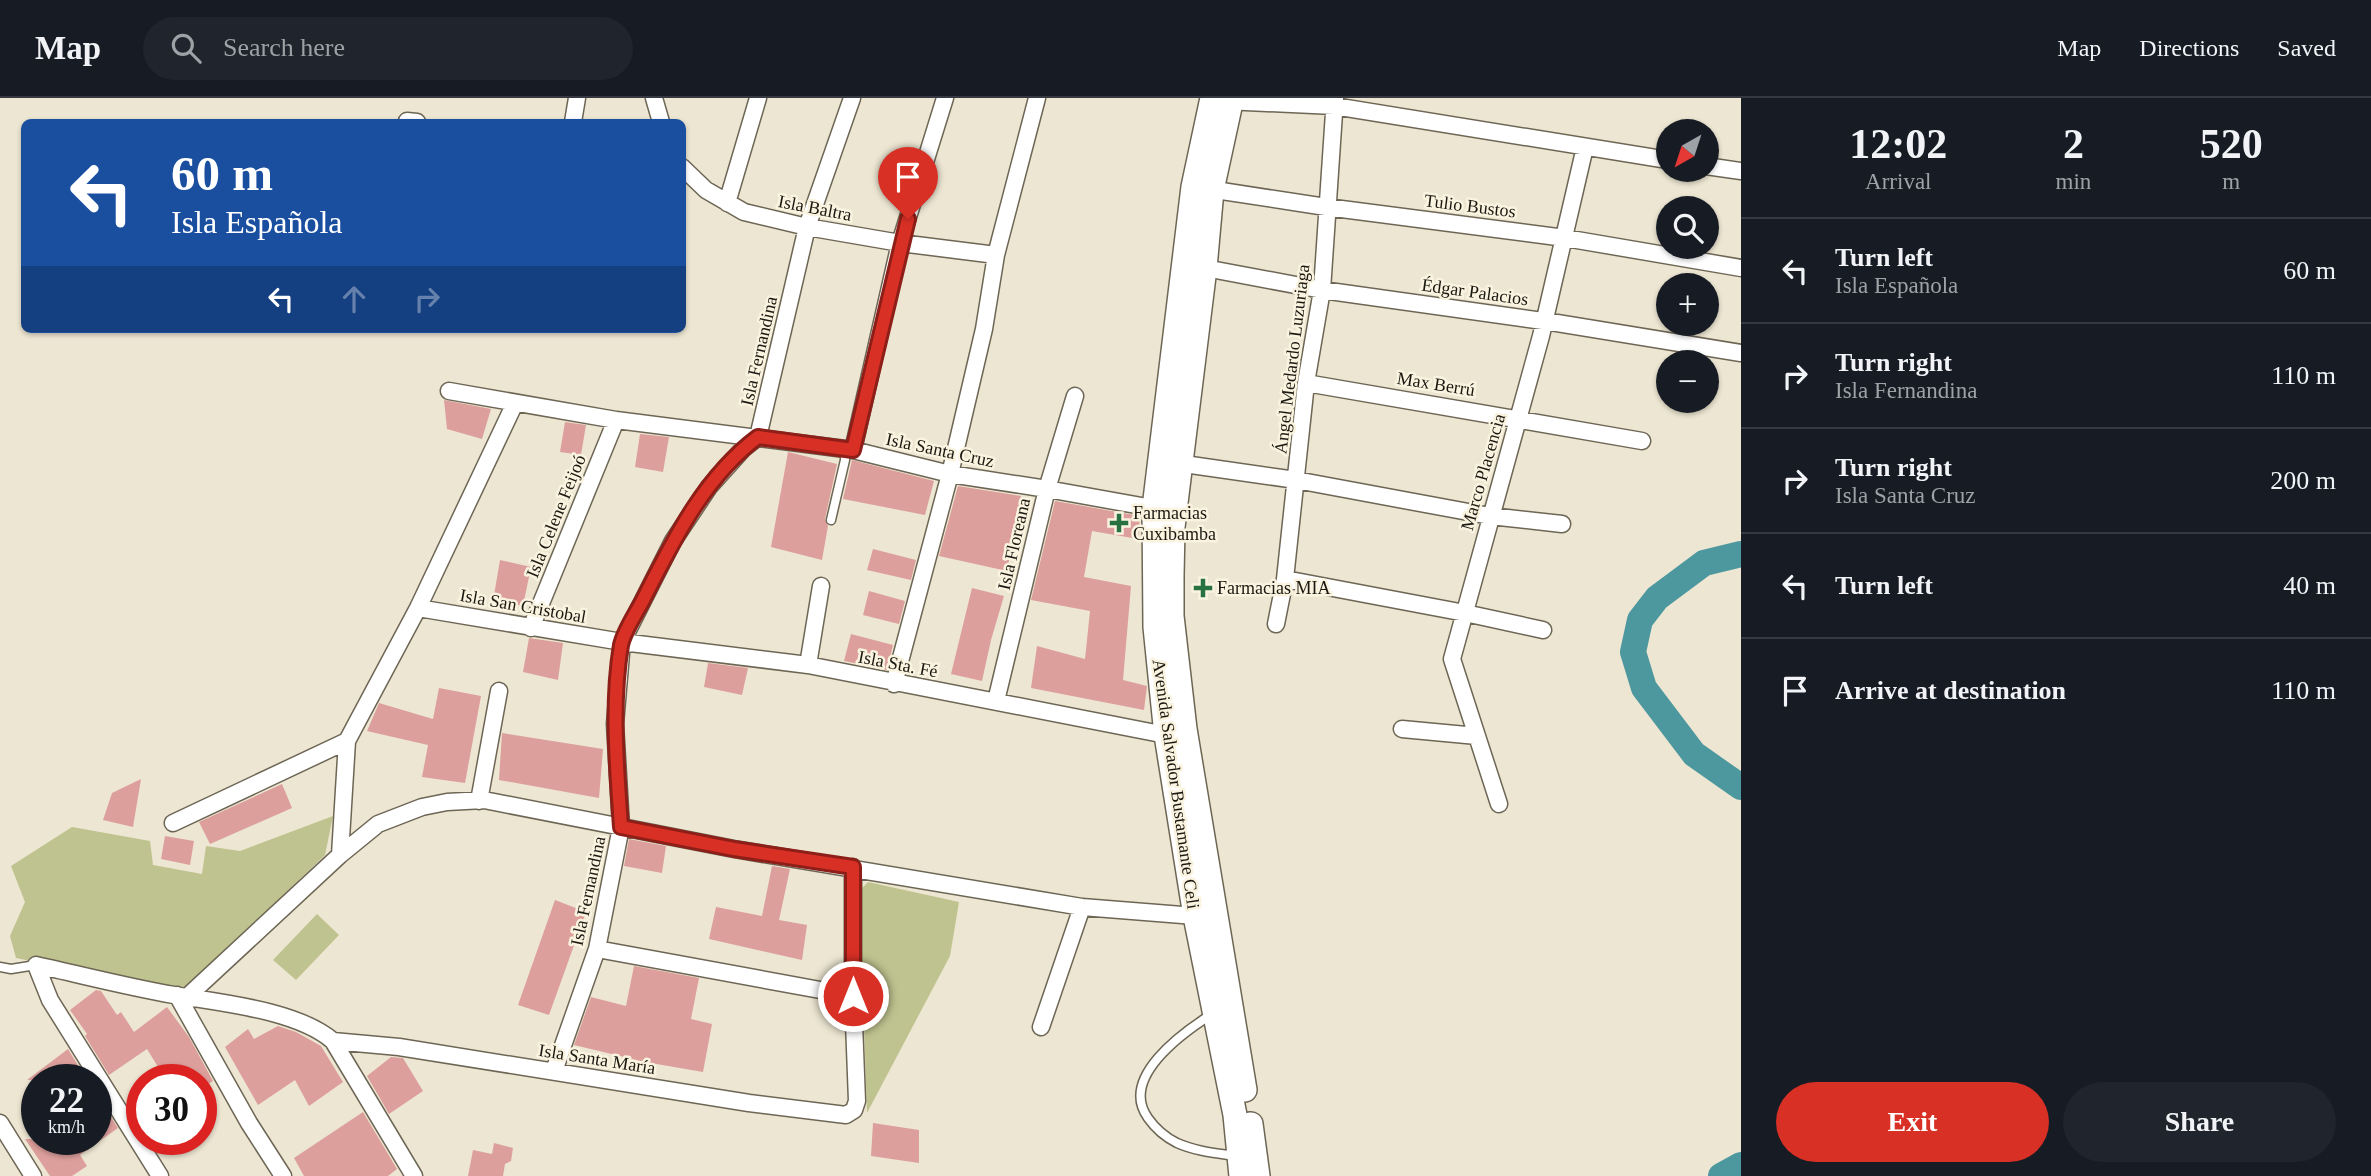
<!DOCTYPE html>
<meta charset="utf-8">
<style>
:root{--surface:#171b24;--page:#20242c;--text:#f1f3f6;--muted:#9ea1a6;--line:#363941;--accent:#d93025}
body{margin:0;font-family:"Times New Roman",serif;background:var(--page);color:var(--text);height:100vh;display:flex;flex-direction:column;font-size:26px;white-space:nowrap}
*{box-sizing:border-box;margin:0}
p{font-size:23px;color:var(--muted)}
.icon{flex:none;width:38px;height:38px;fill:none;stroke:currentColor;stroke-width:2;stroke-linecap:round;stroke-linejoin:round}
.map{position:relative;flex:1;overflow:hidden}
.panel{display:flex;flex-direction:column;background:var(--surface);width:630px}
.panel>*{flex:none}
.top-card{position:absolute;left:21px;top:21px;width:665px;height:214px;border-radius:10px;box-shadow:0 2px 5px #0004;background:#1a4fa0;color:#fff;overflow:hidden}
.needle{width:46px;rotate:219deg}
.buttons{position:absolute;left:1656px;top:21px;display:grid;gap:14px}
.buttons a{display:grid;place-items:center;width:63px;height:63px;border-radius:50%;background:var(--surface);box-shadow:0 2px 5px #0004;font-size:35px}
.speed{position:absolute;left:21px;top:966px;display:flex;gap:14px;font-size:35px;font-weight:700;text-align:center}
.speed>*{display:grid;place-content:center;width:91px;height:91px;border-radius:50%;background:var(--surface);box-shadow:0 2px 5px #0004;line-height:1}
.speed small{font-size:18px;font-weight:400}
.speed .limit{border:10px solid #d22;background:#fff;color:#111}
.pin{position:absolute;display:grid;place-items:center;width:60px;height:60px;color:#fff;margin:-72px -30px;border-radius:50% 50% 50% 0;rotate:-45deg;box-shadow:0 0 7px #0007}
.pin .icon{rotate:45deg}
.me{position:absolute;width:77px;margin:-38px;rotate:0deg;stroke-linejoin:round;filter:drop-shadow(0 0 5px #0008)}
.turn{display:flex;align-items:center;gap:24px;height:147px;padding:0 35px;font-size:32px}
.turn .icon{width:91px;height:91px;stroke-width:2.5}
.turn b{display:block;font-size:49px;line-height:60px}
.lanes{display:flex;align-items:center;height:66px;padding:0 35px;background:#0003;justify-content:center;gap:35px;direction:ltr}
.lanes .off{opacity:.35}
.eta{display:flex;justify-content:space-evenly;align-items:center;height:119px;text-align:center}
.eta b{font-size:42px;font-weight:800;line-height:49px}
.cta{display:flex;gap:14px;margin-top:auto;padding:14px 35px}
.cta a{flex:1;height:80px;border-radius:42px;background:var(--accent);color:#fff;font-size:28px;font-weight:800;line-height:80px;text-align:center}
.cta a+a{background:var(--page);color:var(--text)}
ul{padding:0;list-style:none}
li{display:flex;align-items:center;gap:21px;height:105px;padding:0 35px;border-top:2px solid var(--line)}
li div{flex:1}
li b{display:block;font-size:26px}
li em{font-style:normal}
header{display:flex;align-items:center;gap:42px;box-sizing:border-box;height:98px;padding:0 35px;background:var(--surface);border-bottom:2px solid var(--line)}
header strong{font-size:33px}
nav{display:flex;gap:38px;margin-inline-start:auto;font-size:24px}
.search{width:490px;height:63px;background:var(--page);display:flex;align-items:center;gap:18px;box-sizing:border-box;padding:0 24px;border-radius:38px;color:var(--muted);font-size:26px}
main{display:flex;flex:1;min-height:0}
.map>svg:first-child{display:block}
</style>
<header>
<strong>Map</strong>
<div class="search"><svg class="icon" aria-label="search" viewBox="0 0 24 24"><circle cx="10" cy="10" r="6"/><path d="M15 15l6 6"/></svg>Search here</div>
<nav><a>Map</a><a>Directions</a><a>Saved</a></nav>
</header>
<main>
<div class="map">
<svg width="1741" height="1078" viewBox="0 0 1741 1078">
<rect width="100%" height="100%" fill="#ede6d2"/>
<path fill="#bfc38f" d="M333 718 325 757 182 894 16 860 10 838 25 804 11 768 72 729 150 743 153 767 202 776 206 748 240 753Z
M868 784 959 804 950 858 867 1015 860 806 861 791Z
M317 816 339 837 296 882 273 862Z"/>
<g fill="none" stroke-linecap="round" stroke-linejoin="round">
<path stroke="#4d979f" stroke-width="26" d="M1741 456 1704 465 1657 500 1640 522 1633 554 1644 590 1694 656 1741 689
M1721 1078 1741 1067"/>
</g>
<path fill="#dd9f9c" d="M444 302 491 311 482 341 447 331Z
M565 324 586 327 581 357 560 354Z
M640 336 669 339 663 374 635 369Z
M788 354 837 366 825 421 828 428 822 462 771 449Z
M852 362 934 383 925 417 843 401Z
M958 388 1021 398 1007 473 939 458Z
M1055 403 1140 418 1138 441 1092 433 1084 479 1131 488 1123 582 1147 588 1144 612 1031 590 1037 548 1085 561 1090 513 1031 502Z
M873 451 916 462 911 482 867 472Z
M500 462 531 469 523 508 493 503Z
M972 490 1004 498 991 542 982 583 951 576Z
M869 493 905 503 899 526 863 517Z
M851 536 893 547 887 572 844 563Z
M529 540 563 545 558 582 523 574Z
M708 565 748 570 742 597 704 589Z
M439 590 481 598 465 685 422 679 428 647 367 633 379 605 433 621Z
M502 635 603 651 599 700 499 682Z
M141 681 133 729 103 722 112 695Z
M282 686 292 710 210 746 199 724Z
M165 738 194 743 190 767 161 761Z
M629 741 666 748 662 775 624 768Z
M772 768 790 771 779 822 807 827 802 862 709 841 716 809 762 818Z
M555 802 586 814 549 917 518 907Z
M634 868 699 880 691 921 712 926 703 974 645 964 574 947 591 899 626 908Z
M96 892 101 893 117 917 121 914 134 934 167 909 189 939 213 983 201 991V982H166L147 951 109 977 85 938 87 936 70 912Z
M278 928 296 934 321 948 343 984 309 1008 295 982 258 1007 225 949 248 931 254 941Z
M68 951 87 982H27Z
M391 959 403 960 423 993 389 1016 367 978Z
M96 996 118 1030 80 1057 87 1068 72 1078H50L25 1041H96Z
M363 1014 397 1071 388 1078H304L294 1060Z
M873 1025 919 1032V1065L871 1058Z
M494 1045 513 1050 511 1063 505 1066 503 1078H468L473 1052 492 1056Z"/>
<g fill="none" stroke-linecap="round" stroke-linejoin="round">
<g stroke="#6d6655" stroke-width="11">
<path id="lane" d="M831 422 845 362V352
M0 869 11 871 36 867
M1212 916C1182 935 1119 980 1148 1020 1155 1030 1165 1039 1177 1045 1195 1053 1215 1055 1235 1058"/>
</g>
<g stroke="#6d6655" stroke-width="19">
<path id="street" d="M654 0 661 24
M1224 3 1334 8 1668 62
M407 23 417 24
M573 24 577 0
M1706 68 1741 73
M682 69 706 92 744 114 807 129 900 145 996 157
M1202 90 1326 109 1565 140 1741 170
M727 105 758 0
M1205 170 1322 192 1557 225 1741 255
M1306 285 1642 343
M449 293 616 322 853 352 950 376 1047 391 1164 412
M853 352 900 145 945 0
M1170 364 1296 382 1490 418 1562 426
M1285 481 1465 515 1543 532
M418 510 622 544 808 567 1166 637 1175 636
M1276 526 1285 481 1306 285 1322 192 1335 0
M531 530 616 322
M808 567 821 488
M894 586 950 376 984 231 996 157 1037 0
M996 603 1047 391 1075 298
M1402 631 1477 638
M479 703 499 593
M1499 706 1452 561 1541 238 1585 49
M173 725 347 643
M340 757 347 643 418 510 515 305
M597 851 853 898
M177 897 249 1025 283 1078
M188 898 340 757 378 726 422 709 447 704 484 702 734 751 1082 809 1195 818
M1041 929 1082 809
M333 943 399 949 749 1005 846 1017 854 1012 857 1003 853 898V769
M554 973 597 851 621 729 615 626 622 544 673 443 709 389 744 350 758 339 807 129 852 0
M0 1025 33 1078
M160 1078 50 902 36 867C82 877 128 889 174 897 221 905 297 912 333 943L414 1078"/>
</g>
<g stroke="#6d6655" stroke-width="26">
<path id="secondary" d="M1212 0 1193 89 1154 410 1155 529 1166 637 1195 818 1235 1017 1241 1078
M1232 0 1212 92 1205 170 1173 429 1172 478V518L1185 631 1245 992
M1251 1026 1258 1078"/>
</g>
<use href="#lane" stroke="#fff" stroke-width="8"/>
<use href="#street" stroke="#fff" stroke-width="16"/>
<use href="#secondary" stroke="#fff" stroke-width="23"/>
</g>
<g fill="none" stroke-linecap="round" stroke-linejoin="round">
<g stroke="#8d1f18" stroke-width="18">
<path id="route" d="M853 898V769L734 751 621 729C617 669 611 608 621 547 624 533 635 517 642 504 672 445 703 380 758 339L853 352 908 121"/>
</g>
<use href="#route" stroke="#d93025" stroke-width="12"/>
</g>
<g fill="#287240" stroke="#faf3df" stroke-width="2.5">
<path d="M1115.5 414.5h7v7h7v7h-7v7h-7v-7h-7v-7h7z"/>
<path d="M1199.5 479.5h7v7h7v7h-7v7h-7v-7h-7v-7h7z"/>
</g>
<g text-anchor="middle" stroke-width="5" stroke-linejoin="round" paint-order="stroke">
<g font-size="18" fill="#1a1811" stroke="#faf3df">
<text transform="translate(1470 108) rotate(7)" y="6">Tulio Bustos</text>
<text transform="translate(815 110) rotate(11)" y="6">Isla Baltra</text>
<text transform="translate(1475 194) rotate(8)" y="6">Édgar Palacios</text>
<text transform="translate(759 253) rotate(-77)" y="6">Isla Fernandina</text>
<text transform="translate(1292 261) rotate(-83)" y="6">Ángel Medardo Luzuriaga</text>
<text transform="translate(1436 286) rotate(9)" y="6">Max Berrú</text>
<text transform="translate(940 352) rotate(12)" y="6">Isla Santa Cruz</text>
<text transform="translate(1483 374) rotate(-74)" y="6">Marco Placencia</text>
<text transform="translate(556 418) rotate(-68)" y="6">Isla Celene Feijoó</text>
<text transform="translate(1014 446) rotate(-77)" y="6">Isla Floreana</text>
<text transform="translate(523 508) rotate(10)" y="6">Isla San Cristobal</text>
<text transform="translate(898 566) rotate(11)" y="6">Isla Sta. Fé</text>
<text transform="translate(1176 686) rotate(82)" y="6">Avenida Salvador Bustamante Celi</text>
<text transform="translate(588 793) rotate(-78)" y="6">Isla Fernandina</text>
<text transform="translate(597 961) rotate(9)" y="6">Isla Santa María</text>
</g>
<g font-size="18" fill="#1a1811" stroke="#faf3df" text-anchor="start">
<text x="1133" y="421">Farmacias<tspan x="1133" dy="21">Cuxibamba</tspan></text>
<text x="1217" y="496">Farmacias MIA</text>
</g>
</g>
</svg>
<div class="buttons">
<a><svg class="needle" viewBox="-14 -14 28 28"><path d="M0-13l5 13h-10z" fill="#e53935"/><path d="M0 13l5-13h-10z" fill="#9ea1a6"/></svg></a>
<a><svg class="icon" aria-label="search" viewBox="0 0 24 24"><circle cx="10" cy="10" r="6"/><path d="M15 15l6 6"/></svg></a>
<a>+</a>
<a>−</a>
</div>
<div class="speed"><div>22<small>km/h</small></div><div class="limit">30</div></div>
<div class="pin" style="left:908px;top:121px;background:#d93025"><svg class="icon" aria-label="arrive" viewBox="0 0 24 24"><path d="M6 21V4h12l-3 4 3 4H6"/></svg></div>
<svg class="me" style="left:853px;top:898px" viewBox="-20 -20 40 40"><circle r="17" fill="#d93025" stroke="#fff" stroke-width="3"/><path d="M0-11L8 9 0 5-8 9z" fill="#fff"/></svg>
<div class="top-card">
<div class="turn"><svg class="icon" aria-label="left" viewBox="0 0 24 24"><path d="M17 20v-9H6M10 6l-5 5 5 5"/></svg><div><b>60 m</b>Isla Española</div></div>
<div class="lanes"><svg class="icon" aria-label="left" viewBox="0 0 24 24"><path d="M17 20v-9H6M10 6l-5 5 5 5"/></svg><svg class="icon off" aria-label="ahead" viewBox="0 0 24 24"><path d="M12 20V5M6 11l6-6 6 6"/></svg><svg class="icon off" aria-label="right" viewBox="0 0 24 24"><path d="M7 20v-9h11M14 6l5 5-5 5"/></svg></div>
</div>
</div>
<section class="panel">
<div class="eta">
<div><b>12:02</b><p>Arrival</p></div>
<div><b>2</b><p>min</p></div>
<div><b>520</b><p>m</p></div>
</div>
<ul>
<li><svg class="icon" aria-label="left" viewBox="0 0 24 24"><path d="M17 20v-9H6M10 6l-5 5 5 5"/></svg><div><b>Turn left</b><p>Isla Española</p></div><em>60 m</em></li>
<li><svg class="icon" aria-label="right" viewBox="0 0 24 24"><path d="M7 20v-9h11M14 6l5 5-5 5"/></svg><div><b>Turn right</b><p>Isla Fernandina</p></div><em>110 m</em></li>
<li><svg class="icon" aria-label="right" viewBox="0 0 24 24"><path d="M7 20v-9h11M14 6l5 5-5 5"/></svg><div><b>Turn right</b><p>Isla Santa Cruz</p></div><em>200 m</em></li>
<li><svg class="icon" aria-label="left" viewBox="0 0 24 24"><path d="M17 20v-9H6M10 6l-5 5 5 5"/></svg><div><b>Turn left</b></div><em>40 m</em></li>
<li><svg class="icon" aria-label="arrive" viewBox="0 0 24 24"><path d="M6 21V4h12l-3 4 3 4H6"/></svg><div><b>Arrive at destination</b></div><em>110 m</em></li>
</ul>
<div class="cta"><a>Exit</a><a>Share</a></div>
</section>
</main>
